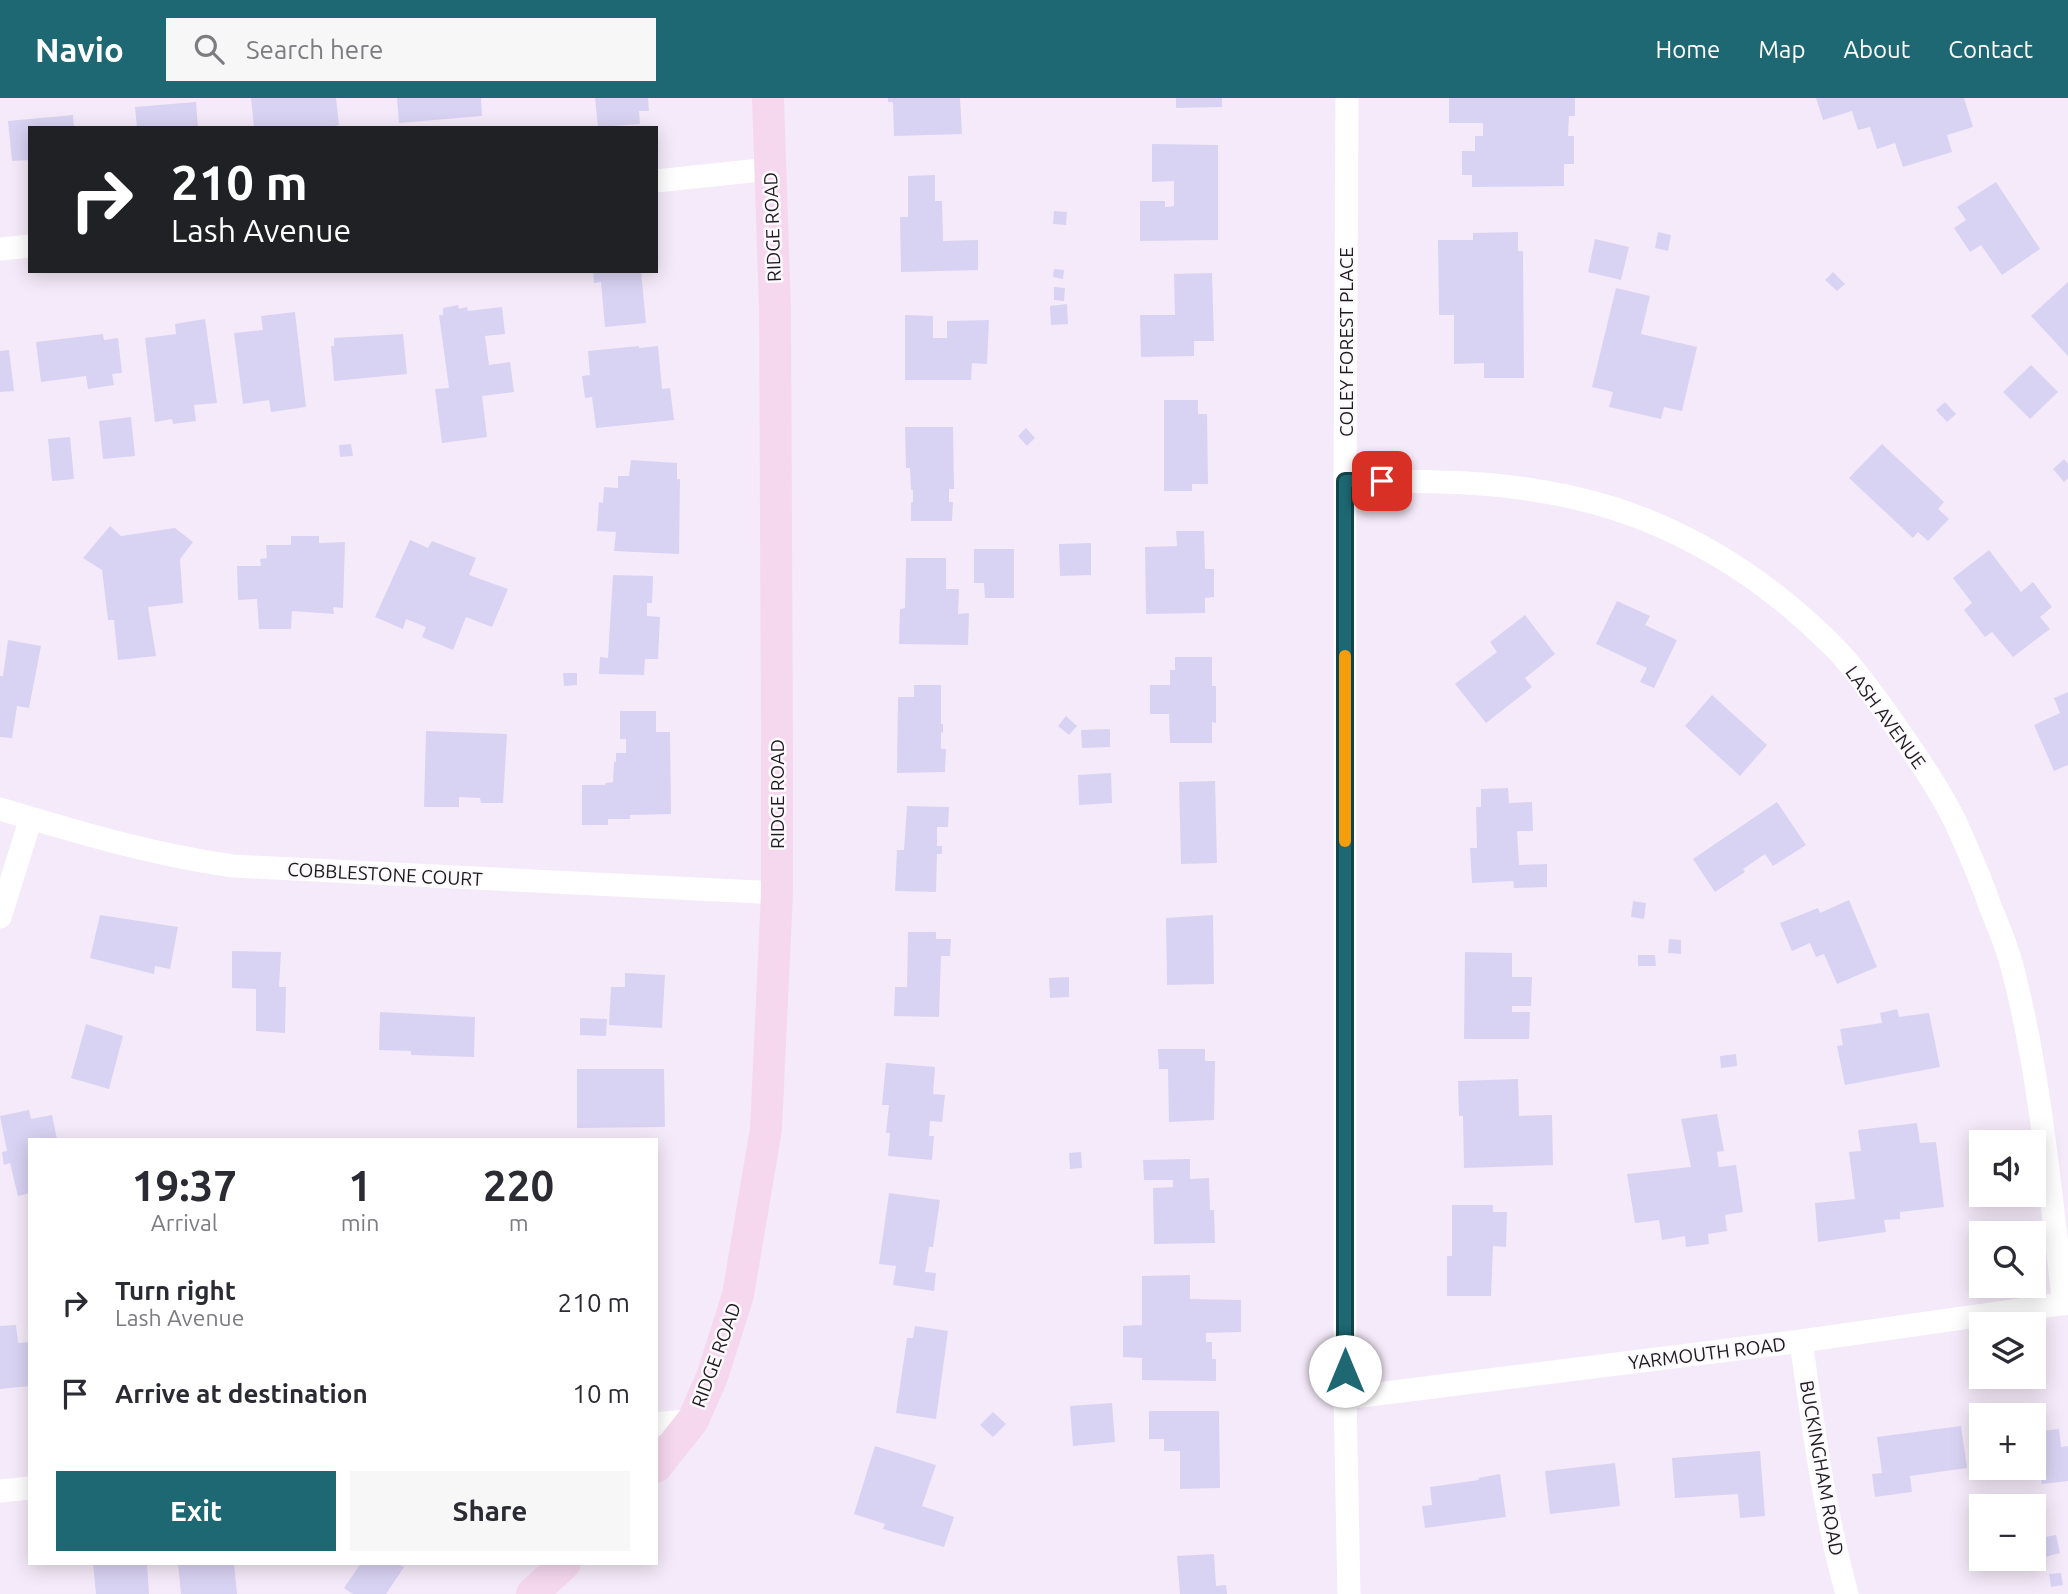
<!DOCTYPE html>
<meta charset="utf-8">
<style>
:root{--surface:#fff;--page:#f7f7f7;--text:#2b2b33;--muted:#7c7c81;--accent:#1d6872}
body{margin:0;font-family:Ubuntu,sans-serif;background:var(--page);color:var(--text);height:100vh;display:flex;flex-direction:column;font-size:26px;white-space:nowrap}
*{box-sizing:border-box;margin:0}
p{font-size:23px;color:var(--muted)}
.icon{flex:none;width:38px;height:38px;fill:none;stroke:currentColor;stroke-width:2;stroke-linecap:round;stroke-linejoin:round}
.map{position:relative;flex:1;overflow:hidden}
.side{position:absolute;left:28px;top:1040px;width:630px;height:427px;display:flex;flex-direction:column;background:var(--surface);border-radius:0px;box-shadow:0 4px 18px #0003}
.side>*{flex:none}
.hud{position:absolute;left:28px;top:28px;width:630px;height:147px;border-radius:0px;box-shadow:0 4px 18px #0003;background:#202124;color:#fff;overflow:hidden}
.tools{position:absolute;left:1969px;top:1032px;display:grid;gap:14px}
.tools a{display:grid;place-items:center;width:77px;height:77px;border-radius:0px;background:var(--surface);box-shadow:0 4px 18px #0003;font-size:35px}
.pin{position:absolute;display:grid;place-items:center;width:60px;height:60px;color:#fff;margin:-30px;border-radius:14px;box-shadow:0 4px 10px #0006}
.me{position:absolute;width:77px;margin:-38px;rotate:0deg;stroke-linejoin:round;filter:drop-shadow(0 0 5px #0008)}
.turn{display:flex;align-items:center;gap:24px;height:147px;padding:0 28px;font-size:32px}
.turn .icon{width:91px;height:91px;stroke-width:2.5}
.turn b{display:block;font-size:49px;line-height:60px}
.eta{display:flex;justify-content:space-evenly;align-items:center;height:119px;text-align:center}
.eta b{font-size:42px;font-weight:700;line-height:49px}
.cta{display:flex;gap:14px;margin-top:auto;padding:14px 28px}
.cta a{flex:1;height:80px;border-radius:0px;background:var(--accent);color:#fff;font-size:28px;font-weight:700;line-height:80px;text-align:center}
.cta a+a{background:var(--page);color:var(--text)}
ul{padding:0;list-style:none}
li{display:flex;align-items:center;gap:21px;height:91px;padding:0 28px}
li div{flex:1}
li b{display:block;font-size:26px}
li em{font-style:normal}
header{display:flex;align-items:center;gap:42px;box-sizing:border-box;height:98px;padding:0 35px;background:var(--accent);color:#fff}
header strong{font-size:33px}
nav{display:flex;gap:38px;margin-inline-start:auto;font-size:24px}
.search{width:490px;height:63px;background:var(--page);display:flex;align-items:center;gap:18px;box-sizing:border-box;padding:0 24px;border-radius:0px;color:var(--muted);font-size:26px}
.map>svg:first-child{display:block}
</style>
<header>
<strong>Navio</strong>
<div class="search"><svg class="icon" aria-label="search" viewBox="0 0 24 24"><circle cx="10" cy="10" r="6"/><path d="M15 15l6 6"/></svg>Search here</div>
<nav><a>Home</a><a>Map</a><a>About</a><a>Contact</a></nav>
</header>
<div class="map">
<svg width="2068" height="1496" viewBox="0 0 2068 1496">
<rect width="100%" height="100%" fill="#f5eaf9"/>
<path fill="#d9d3f3" d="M251 0H336L339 27 324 30H254Z
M397 0H481L482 18 399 25Z
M595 0H648L649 13H639L640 26 598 29Z
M888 0H960L962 36 894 38 893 4H888Z
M1176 0H1222V9L1176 10Z
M1449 0H1575V18H1569L1568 38H1574V66H1564V88L1472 89V77H1462V53H1475V38H1483V25H1449Z
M1816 0H1964L1973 29 1947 37 1952 54 1903 69 1895 45 1877 51 1870 29 1858 32 1852 13 1823 22Z
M196 4 198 30H137L135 9Z
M73 17 74 30H30V62L12 63 8 23Z
M1152 46 1218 47V142L1140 143V103H1165V109L1174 108V83L1152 84Z
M935 77V103H942L943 143 978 142V172L901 174 900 119H908V78Z
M1996 84 2040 151 2002 177 1981 147 1970 154 1954 130 1966 122 1957 109Z
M1054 113 1067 114 1066 127 1053 126Z
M1518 134V153H1523L1524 280H1484V265L1454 266V217H1439L1438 142H1473V135Z
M1658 134 1671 137 1668 153 1655 150Z
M1595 141 1629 149 1621 182 1588 174Z
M1054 171 1064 172 1063 181 1053 179Z
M593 173H641L646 225 605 229 601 184 594 185Z
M1833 174 1845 186 1837 193 1825 182Z
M1212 175 1214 243H1194V258L1141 259 1140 217H1175L1174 176Z
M2068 184V258L2031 218Z
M1054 189 1065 190 1064 203 1054 202Z
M1616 190 1650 198 1641 236 1697 249 1682 313 1664 309 1661 321 1609 309 1613 294 1592 289Z
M1067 206 1068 226 1051 227 1050 208Z
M458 207 459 211 467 209 468 213 502 209 505 236 485 238 489 267 510 264 514 294 482 298 487 339 442 345 435 291 449 290 439 217H443V210Z
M295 214 306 309 271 314 269 302 243 306 234 235 263 232 261 218Z
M905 217 933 218V240H947V223L989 222 987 266 972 265 971 282H905Z
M205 221 217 305 194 307 196 323 173 326 172 321 155 324 145 240 176 236 175 226Z
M103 236 104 242 118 240 122 275 112 276 114 287 88 291 86 278 41 284 36 244Z
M403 236 407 276 334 283 331 248H334V240Z
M639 248V250L658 248 662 291 670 290 674 322 596 330 592 299 585 300 582 278 590 277 588 253Z
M9 252 14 293 0 294V253Z
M2031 267 2058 294 2030 321 2003 294Z
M1164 302H1198V316H1207L1208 386H1192V393H1164Z
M1945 304 1956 316 1947 324 1936 312Z
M131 319 135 358 103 361 99 323Z
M905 329H953L954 391H949V404H953L952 423H911V405L913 404V392H911L910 370H906Z
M1026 330 1035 340 1027 348 1018 338Z
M70 339 74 381 52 383 48 341Z
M351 346 353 358 340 359 339 347Z
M1882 346 1944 404 1938 411 1949 421 1928 443 1918 434 1913 440 1849 380Z
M2064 361 2068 366V380L2064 384 2053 371Z
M631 362 677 365V381H680L679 456 614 453 616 434 597 433 599 404 603 405 604 389 618 390V378H629Z
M110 428 121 438 175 430 193 444 180 461 183 505 148 509 156 558 118 562 114 522H108L102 472 83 460Z
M1176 433H1204L1205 471H1214V499L1205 500V515L1146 516 1145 449 1177 448Z
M291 438H319V445L345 444 343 510 333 509 334 516 292 513 291 531H259L257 501 238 502 237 468H261L260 461 267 460 266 447H291Z
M410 442 428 450 432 443 476 460 469 477 508 491 492 529 466 519 453 552 422 539 426 529 406 521 403 531 375 519Z
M1091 445V477L1060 478 1059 446Z
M974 451H1014V500H985L984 485H974Z
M1989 452 2021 494 2033 484 2052 509 2040 519 2050 531 2013 559 1992 534 1985 539 1964 512 1972 505 1953 480Z
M906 460H946V491H959L958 516 969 515 968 547 899 546 900 511 905 510Z
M613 477 653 478 652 505H647V518L660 519 658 561H645L644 577 599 576 600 559 608 560Z
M1617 503 1650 518 1645 527 1677 542 1654 590 1640 584 1647 570 1596 546Z
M1525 517 1555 556 1525 580 1532 589 1486 625 1455 586 1497 554 1490 544Z
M8 542 41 548 29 610 17 608 12 640 0 639V578H3Z
M1175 559H1212V588H1216V625L1212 624V645H1170L1169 616H1150V587H1170V572H1175Z
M563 575H577V587L564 588Z
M914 587H941V626H943V635L941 634V651H946L945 674 897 675 898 599H914Z
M2068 594V667L2054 673 2034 627 2060 615 2054 600Z
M1712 597 1767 647 1740 678 1685 628Z
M620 613H656V634H670L671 716 630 717V721H608V727H582V687H605V685L613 684 614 664H616V655H626V641H620Z
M1066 618 1077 628 1069 637 1058 628Z
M1110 631V649L1082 650 1081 632Z
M426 633 507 636 503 705H481L480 700 459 699V709H424Z
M1111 675 1112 705 1079 707 1078 677Z
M1215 683 1217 765 1181 766 1179 684Z
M1508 690 1509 705 1532 704 1533 733H1517L1519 767 1547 766V789L1514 790 1513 783 1472 785 1470 750H1477L1476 709H1481V691Z
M1777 704 1806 747 1773 768 1765 756 1743 771 1745 774 1715 794 1693 761Z
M907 708 949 709 948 729H937V748H942V756H937L936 794 895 793 897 752H904Z
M1849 802 1877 869 1837 886 1824 856 1816 859 1810 845 1792 853 1780 825 1818 810 1820 815Z
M1633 803 1646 805 1644 821 1631 819Z
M100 817 178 829 170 871 155 868 154 876 90 860Z
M1213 817 1214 886 1167 887 1166 820Z
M908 834H936V841H951L950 858H941L939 919 894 918 895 889H907Z
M1669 841 1681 842V856L1668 855Z
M232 853 281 854 279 889H286L285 935 256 933V891L232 890Z
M1465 854 1512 855V879H1532L1531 908H1512V914H1530L1529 941H1464Z
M1638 857H1655L1656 868H1638Z
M625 875 665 877 662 930 609 927 611 889H625Z
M1069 879V899L1050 900 1049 880Z
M1897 911 1899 919 1929 915 1940 969 1845 987 1837 948 1843 947 1840 931 1882 925 1880 915Z
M380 914 475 919 474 959 411 957V953L379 952Z
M580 920 607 921 606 938 580 937Z
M86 926 123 938 109 991 71 980Z
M1158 951H1205V963H1215L1214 1022 1169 1024 1168 971H1159Z
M1736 956 1737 968 1721 970 1720 958Z
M886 965 935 969 933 996 945 997 942 1024 930 1023 929 1038H934L932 1062 888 1058 890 1035H886L889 1007H882Z
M577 971H664L665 1029 577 1030Z
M1518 981 1519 1018 1552 1017 1553 1067 1464 1070 1463 1018H1459L1458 983Z
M29 1012 31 1021 52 1017 57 1041H30V1095L18 1098 10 1065 4 1067 2 1054 7 1053 0 1018Z
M1717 1016 1724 1053 1717 1054 1719 1069 1736 1067 1743 1114 1725 1117 1727 1133 1708 1136 1709 1146 1686 1149 1685 1138 1662 1142 1659 1122 1635 1125 1627 1076 1691 1069 1681 1021Z
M1917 1025 1920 1045 1936 1044 1944 1109 1900 1114V1121L1884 1122 1886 1134 1818 1144 1815 1105 1855 1101 1849 1054 1861 1053 1858 1032Z
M1081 1054 1082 1070 1070 1071 1069 1055Z
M1190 1061V1081L1209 1080 1210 1112H1214L1215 1145 1154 1146 1153 1090 1173 1089V1082H1144L1143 1062Z
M889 1095 940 1102 933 1149H929L925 1174 936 1175 934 1193 893 1187 896 1168 879 1166Z
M1452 1107H1493V1114H1507L1506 1149 1493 1148 1491 1198H1447V1158H1452Z
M1190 1177V1201L1241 1202V1234L1206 1235V1244H1212V1261H1216V1283L1142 1282V1260L1123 1259V1228L1142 1227V1178Z
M16 1227 18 1245 30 1244V1288L0 1291V1228Z
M915 1228 948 1233 936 1321 896 1315 907 1240H913Z
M1112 1305 1115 1344 1073 1348 1070 1308Z
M1149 1313H1219L1220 1390 1180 1391V1353H1164V1341H1149Z
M993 1314 1006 1326 993 1339 980 1327Z
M1961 1328 1967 1370 1910 1378 1912 1394 1875 1399 1872 1376 1882 1375 1877 1339Z
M2059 1331 2061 1349 2068 1348V1383L2042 1386 2040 1376 2005 1381 2003 1370H2034V1334Z
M875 1348 936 1367 922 1408 954 1419 944 1449 883 1431 885 1426 854 1416Z
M1760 1353 1765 1418 1740 1420 1738 1396 1675 1400 1672 1360Z
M1615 1365 1620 1408 1550 1416 1545 1373Z
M1500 1376 1506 1419 1425 1430 1422 1408 1432 1407 1430 1389 1479 1382 1478 1380Z
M2056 1437 2060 1455 2045 1459 2040 1440Z
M1214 1456 1216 1488 1226 1487 1227 1496H1180L1177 1458Z
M102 1465H147L149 1496H96L93 1466Z
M178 1465H234L237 1496H181Z
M361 1465H402L400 1467 404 1469 386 1496H353L344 1490Z
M2061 1475 2063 1487 2051 1489 2049 1476Z"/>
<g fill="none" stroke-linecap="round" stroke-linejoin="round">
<path stroke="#fff" stroke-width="23" d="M1347 0 1345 383V1300L1349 1496
M656 83 770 71
M0 151 30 148
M1345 383C1421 383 1500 382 1575 400 1673 422 1761 476 1832 547 1851 565 1867 589 1883 610 1908 646 1934 682 1954 721 1968 751 1981 782 1992 813 2000 832 2008 852 2013 872 2041 981 2050 1095 2064 1206
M0 711C77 734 153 757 233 768L777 795
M0 819 31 720
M1801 1243C1813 1328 1824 1413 1847 1496
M1345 1300 1801 1243 2068 1205
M656 1326 693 1322
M0 1393 30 1390"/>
<path stroke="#f6d8ee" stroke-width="32" d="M656 1369 693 1322 712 1279 738 1197 766 1031 777 795V650L775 211 768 0
M532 1496 565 1465"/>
</g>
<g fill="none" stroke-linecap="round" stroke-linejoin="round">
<g stroke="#13444a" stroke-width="18">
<path id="route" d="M1345 1273V383H1382"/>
</g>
<use href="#route" stroke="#1d6872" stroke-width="12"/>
<path stroke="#f59e0b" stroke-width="12" d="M1345 558V743"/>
</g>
<g text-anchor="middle" stroke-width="5" stroke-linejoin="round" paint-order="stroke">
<g font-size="19" fill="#1e1a1f" stroke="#fdfafe">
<text transform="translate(772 129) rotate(-92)" y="7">RIDGE ROAD</text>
<text transform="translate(1346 244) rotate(-90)" y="7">COLEY FOREST PLACE</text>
<text transform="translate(1886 619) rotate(54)" y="7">LASH AVENUE</text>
<text transform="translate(777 696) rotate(-90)" y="7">RIDGE ROAD</text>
<text transform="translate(385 776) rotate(3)" y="7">COBBLESTONE COURT</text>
<text transform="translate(1707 1255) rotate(-7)" y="7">YARMOUTH ROAD</text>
<text transform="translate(716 1257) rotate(-70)" y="7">RIDGE ROAD</text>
<text transform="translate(1822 1370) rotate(80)" y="7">BUCKINGHAM ROAD</text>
</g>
</g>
</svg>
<div class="tools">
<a><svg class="icon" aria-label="sound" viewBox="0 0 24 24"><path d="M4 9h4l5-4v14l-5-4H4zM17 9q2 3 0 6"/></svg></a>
<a><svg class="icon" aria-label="search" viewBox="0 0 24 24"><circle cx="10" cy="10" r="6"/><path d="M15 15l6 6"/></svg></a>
<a><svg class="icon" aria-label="layers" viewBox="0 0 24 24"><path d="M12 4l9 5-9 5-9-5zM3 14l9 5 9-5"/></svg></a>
<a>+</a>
<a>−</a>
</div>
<div class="pin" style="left:1382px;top:383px;background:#d93025"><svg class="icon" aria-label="arrive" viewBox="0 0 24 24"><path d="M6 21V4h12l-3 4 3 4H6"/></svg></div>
<svg class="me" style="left:1345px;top:1273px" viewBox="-20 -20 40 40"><circle r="19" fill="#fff"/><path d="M0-13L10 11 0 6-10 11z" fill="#1d6872"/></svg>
<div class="hud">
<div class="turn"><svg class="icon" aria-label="right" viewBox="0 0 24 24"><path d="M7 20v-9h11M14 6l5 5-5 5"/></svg><div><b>210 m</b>Lash Avenue</div></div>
</div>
<section class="side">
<div class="eta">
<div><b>19:37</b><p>Arrival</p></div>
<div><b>1</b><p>min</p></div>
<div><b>220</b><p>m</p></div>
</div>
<ul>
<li><svg class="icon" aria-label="right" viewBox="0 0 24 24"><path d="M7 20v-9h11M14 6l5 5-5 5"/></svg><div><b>Turn right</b><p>Lash Avenue</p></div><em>210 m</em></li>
<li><svg class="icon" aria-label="arrive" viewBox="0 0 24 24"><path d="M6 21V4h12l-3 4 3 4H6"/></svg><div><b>Arrive at destination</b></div><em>10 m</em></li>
</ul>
<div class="cta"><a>Exit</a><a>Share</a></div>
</section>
</div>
